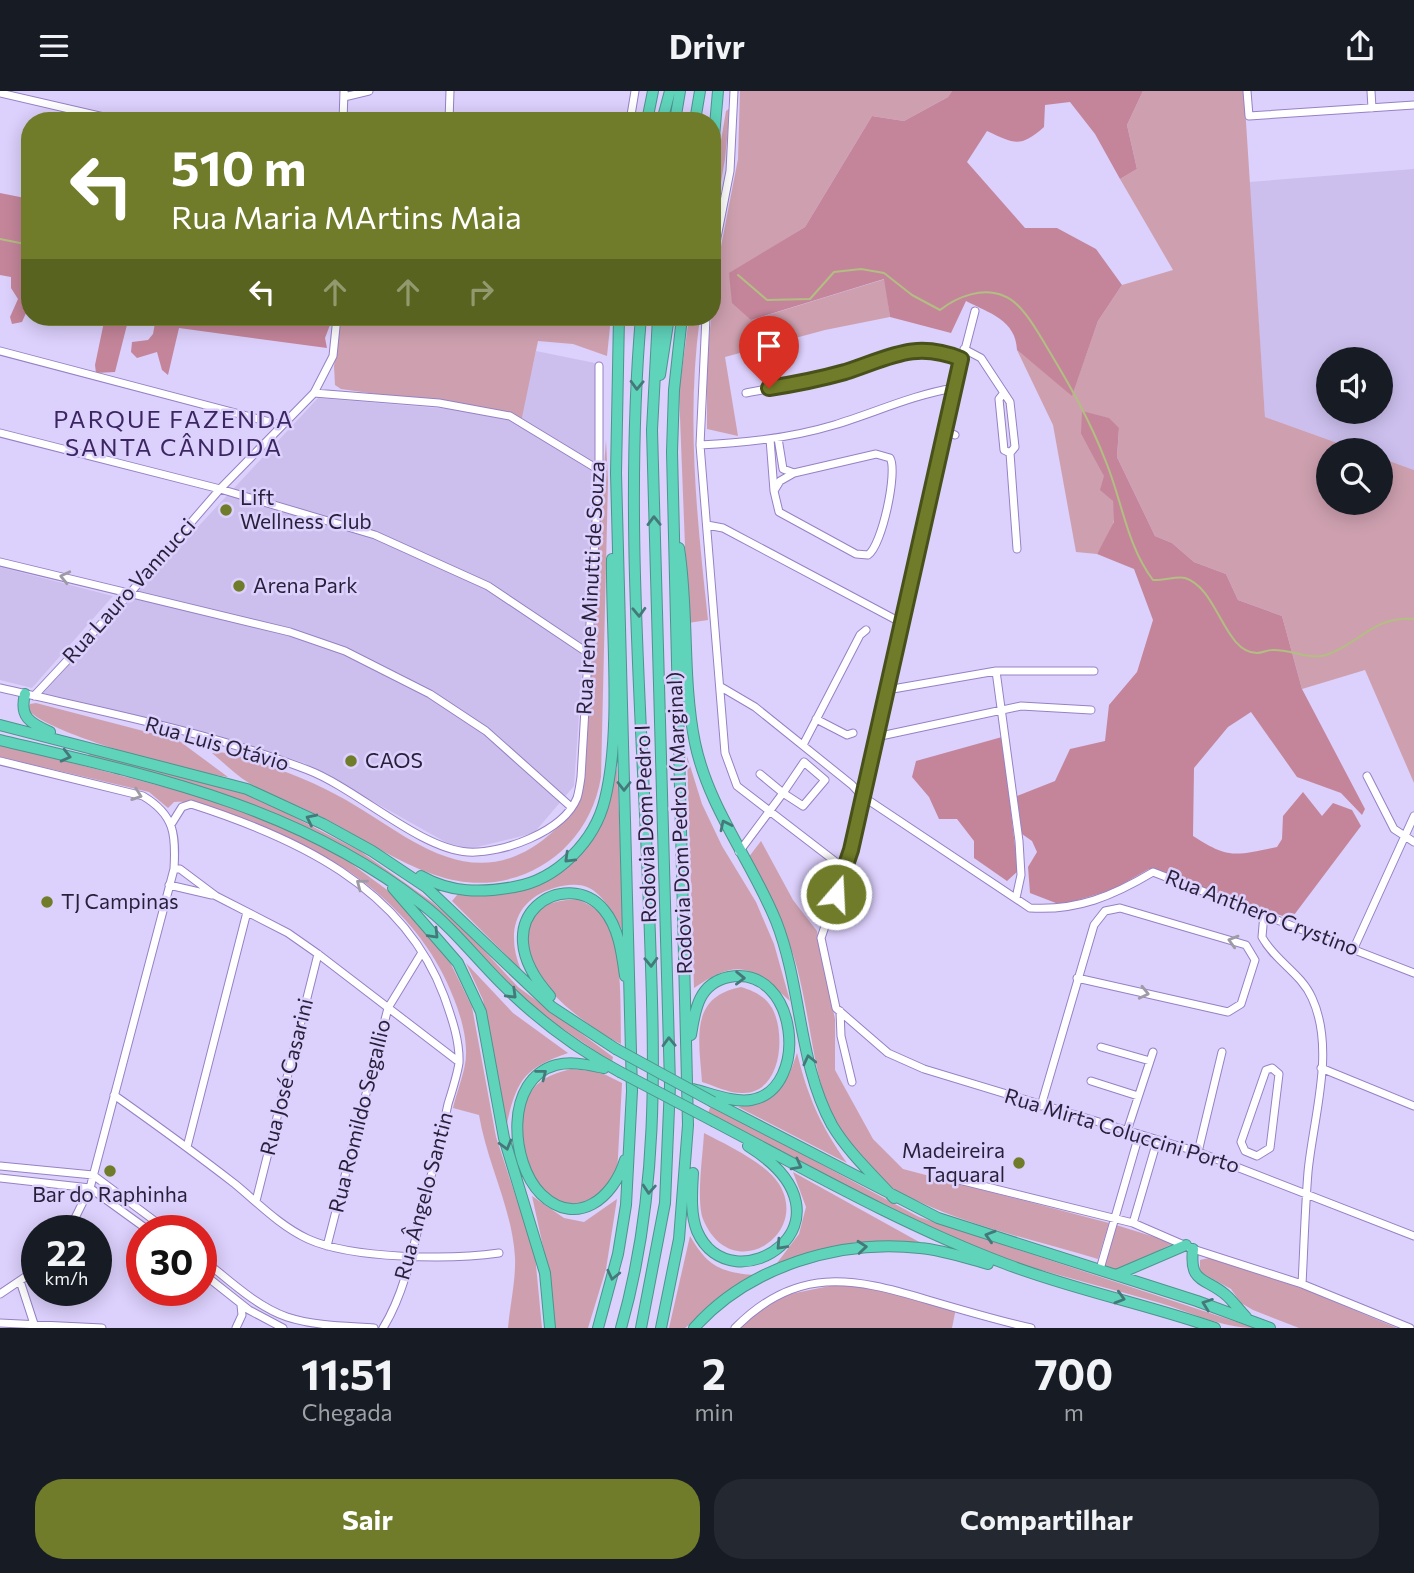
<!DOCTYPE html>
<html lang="pt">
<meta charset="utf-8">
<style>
:root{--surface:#171b24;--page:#242831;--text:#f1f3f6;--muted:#9ea1a6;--accent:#707c29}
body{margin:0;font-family:Commissioner,sans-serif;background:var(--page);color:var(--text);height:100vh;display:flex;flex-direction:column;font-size:26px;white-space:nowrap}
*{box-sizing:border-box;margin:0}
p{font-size:23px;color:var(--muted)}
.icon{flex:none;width:38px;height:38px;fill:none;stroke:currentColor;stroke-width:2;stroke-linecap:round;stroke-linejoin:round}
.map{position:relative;height:1237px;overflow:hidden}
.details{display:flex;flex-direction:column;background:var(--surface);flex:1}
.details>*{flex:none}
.banner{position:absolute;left:21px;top:21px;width:700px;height:214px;border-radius:28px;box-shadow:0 4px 18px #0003;background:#707c29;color:#fff;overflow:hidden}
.buttons{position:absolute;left:1316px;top:256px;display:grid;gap:14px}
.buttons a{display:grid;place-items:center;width:77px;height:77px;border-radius:50%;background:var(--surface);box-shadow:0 4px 18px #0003;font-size:35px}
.speed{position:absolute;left:21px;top:1124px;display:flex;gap:14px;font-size:35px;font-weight:700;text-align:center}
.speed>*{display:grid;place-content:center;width:91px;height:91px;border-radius:50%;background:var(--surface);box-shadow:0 4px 18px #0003;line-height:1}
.speed small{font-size:18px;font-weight:400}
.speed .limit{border:10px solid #d22;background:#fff;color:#111}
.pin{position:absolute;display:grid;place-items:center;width:60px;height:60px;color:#fff;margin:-72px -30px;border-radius:50% 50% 50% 0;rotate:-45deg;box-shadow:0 0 7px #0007}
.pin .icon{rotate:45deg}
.me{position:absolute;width:77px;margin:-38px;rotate:19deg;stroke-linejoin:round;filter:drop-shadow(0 0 5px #0008)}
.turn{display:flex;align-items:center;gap:24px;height:147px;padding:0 35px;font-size:32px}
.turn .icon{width:91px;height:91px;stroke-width:2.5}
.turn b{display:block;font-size:49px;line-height:60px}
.lanes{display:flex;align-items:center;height:66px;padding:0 35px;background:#0003;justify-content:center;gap:35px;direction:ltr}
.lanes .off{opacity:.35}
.eta{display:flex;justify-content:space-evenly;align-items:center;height:119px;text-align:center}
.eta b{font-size:42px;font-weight:700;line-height:49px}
.cta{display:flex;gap:14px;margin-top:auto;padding:14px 35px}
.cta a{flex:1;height:80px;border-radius:28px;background:var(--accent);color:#fff;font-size:28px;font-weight:700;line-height:80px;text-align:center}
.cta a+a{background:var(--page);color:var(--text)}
header{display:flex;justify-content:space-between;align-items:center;height:91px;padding:0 35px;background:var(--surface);font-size:32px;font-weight:700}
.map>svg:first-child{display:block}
</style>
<header><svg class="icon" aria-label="menu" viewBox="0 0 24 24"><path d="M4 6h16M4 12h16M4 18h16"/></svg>Drivr<svg class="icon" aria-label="share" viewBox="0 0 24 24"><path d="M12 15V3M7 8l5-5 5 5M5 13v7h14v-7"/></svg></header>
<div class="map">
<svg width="1414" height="1237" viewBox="0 0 1414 1237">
<rect width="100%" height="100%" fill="#dcd0fc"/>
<path fill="#ccbfee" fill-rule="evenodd" d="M1414 78V379L1381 367V359H1357L1265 326 1249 91ZM1328 268H1381V320H1328Z
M536 260 595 272 596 383 574 695 534 742 469 758 449 753 304 672 210 642 43 602 318 307 449 318 520 330Z
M0 476 113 505 32 597 0 589Z"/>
<path fill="#cea0af" d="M740 0H952L948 6 904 30 872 25 805 136 729 183 751 229 885 188 890 226 825 239 725 266 738 345 707 338V264L718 171 738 68Z
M1143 0H1244L1265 326 1357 359H1328V411H1381V367L1414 379V692L1365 579 1302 598 1282 525 1238 509 1226 483 1194 471 1172 452 1155 445 1117 366 1119 337 1081 343C1095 368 1117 398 1114 429 1113 440 1103 453 1097 463L1076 461 1053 334 1017 259 1072 304 1098 230 1122 194 1173 179 1120 88 1137 78 1127 34Z
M730 17 725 68 712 142V104L726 20Z
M341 226H611L607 265 573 253 538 250 521 331 439 312 341 298 335 294 334 275Z
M689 226H700C686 327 697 428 708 529L688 532 679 301Z
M606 349 608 390 601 686C588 765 511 811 435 784 397 771 361 747 326 728 301 715 274 706 249 692 236 684 224 672 212 662 224 659 244 667 258 671 288 681 318 693 346 709 409 745 469 805 543 749 565 732 580 712 585 684L592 539Z
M36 612 178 649 228 686C194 682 45 643 28 618L30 613Z
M0 653 233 714 334 760 390 801 449 869 472 916 496 1046 535 1164 542 1237H508C510 1214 516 1189 515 1166 512 1117 487 1072 479 1024L453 1017C457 999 467 977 466 960 466 943 460 923 454 908 421 819 337 762 251 732 228 724 199 708 174 711L168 717 149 701 0 666Z
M91 662 255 706 360 760 432 811 466 840 518 896 613 966 612 971 541 923 423 808 284 728 205 697 85 666Z
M687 665 702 713 722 755 756 811 774 853 790 910C752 877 741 865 694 897Z
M617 676 624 842C616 827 604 803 587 796 578 792 563 794 554 797 514 809 506 843 521 879L452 810 457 804C557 802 595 776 617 676Z
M761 750 793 809 817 840 835 928V979L873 1048 903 1078 1109 1132 1098 1168C1039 1150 976 1137 920 1111 911 1107 899 1104 891 1097 813 1035 820 976 800 889 791 845 768 806 748 767Z
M577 808C587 813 596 816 603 826 624 851 620 921 621 953 588 937 507 878 528 834 539 812 555 810 577 808Z
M466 872 513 922 568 962C525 977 517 988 507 1032L483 909Z
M741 896C754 900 765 905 772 917 786 942 782 1001 744 1002 730 1003 715 995 702 991 699 948 689 906 741 896Z
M797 962C808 1006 820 1034 847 1072L738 1016C778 1007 784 1001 797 962Z
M571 978 600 981 622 992 617 1084 590 1112C575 1113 561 1115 548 1105 522 1084 513 1025 533 998 544 985 556 982 571 978Z
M711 1014 919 1126 1255 1237C1219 1237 1187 1219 1153 1210 1095 1193 1036 1180 979 1159 885 1124 796 1069 708 1022Z
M704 1042C725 1053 766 1072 779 1093 811 1144 731 1196 703 1128 696 1109 703 1063 704 1042Z
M793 1081 921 1152 856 1151 777 1172 799 1143 806 1116Z
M532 1105 564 1127 584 1131 617 1108 606 1178 588 1237H553L549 1183Z
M1116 1134 1174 1152 1119 1179 1104 1176Z
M690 1145C707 1174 719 1181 753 1184L685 1237H669Z
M1209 1167 1304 1198 1397 1237H1299L1253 1219 1241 1212 1231 1198 1200 1181V1169Z
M854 1190 956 1217 952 1237H738L771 1207Z"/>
<path fill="#c4859a" d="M952 0H1143L1127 34 1137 78 1120 88 1095 43 1070 11 1045 14 1044 36C1020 57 1015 53 987 40L967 71 1025 137H1057L1096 158 1122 194 1098 230 1072 305 1017 259C1016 229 989 222 966 210L951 242 890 226 884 188 751 229 732 212 729 182 805 136 872 25 904 30 948 6Z
M0 102 30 108V213L22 231 12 233 10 226 18 208 11 197V186L0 184Z
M105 226H129L115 281 96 282 95 274Z
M141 226H333L325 247 327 257 179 237 168 284 162 279 157 261 137 267 131 261 132 251 148 249 153 243 155 232Z
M1082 320 1109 327 1119 337 1117 366 1155 445 1172 452 1194 471 1226 483 1238 509 1282 525 1302 598 1365 718 1362 724 1341 702 1297 686 1251 621 1228 636 1194 677 1193 745C1230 769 1236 764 1277 756L1282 748 1283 725 1303 701 1322 725 1333 712 1352 719 1361 735 1291 828 1149 778 1112 799 1061 814 1030 802 1028 776 1037 761 1032 750 1022 743 1017 705 1055 690 1070 658 1105 650 1109 614 1137 581 1153 529 1134 478 1097 463 1114 431 1113 410 1100 399 1104 385 1081 343Z
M1002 646 1018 780 1007 790 974 767V750L957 728H939L929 706 912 686 916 670Z"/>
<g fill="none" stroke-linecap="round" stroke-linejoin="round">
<path stroke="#b2be82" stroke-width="2" d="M0 148 30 154
M738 184 767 209 810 208 834 181 861 178 884 182 912 204 940 219C958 205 983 196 1004 205 1021 211 1036 238 1045 253 1069 293 1089 327 1106 371 1122 410 1127 455 1153 489 1163 490 1176 485 1185 487 1218 497 1224 562 1257 562 1262 562 1267 559 1272 559 1290 558 1309 569 1326 564 1360 553 1372 525 1414 528
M368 226H385
M436 226H460
M514 226H519
M546 226H562"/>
<g stroke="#9681c5" stroke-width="9">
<path id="minor" d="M1247 0 1249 25 1414 14
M1371 0 1372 17
M0 2 121 30
M344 6 369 0
M343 30 344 0
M449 30 450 0
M630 30 635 0
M712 172 730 80 734 0
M975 220 944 340 851 759 821 847 836 917 888 962 924 978 1198 1061 1414 1145
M706 226 700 354 725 662 737 695 845 778
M964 258 981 267 1010 311 1015 356 1010 362
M0 260 281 334
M314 302 439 312 510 325 599 379
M746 302C770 297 796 294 820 287 871 274 909 247 961 268
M1003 303 999 308 1004 359 1010 362 1017 458
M944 340 955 344
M0 342 220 398 375 444 488 495 588 562
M778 347 783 378 794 382
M770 348 774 400
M700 354C745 352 791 347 834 334 874 322 912 304 954 297
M876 363 890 367C898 380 882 455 868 464L856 463 779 421 774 400 780 390 794 382Z
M707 434 723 437 900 531
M0 471 290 541 345 560 430 603 486 640 570 715
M996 580 1019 750 1021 784 1016 807
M721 596 755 616 852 694 862 705 1030 817C1077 820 1113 805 1153 781L1414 882
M0 597C103 621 209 641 308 679 357 698 420 758 468 761 502 763 563 741 577 707 579 701 580 693 581 686L599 379V275
M887 599 996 580H1094
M34 605 131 501 220 398 314 302 333 265 337 226
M816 628 847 644 853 642
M876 646 1021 615 1091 619
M803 654 860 544 866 539
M0 670 143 705C175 724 176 744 174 778L90 1097 69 1139
M804 671 825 689 803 715 783 702Z
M1367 685 1394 738 1414 751
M172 732 182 716 191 713C294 746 403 795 444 905 451 925 460 949 459 972 457 985 452 1000 448 1013 442 1041 436 1068 428 1096 416 1141 408 1197 383 1237
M739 761 783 702 760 683
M174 778H180L216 805 288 842 318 863 459 971
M169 794 212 804
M1264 823 1262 846C1274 869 1301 882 1312 907 1336 959 1313 1027 1308 1081 1305 1118 1304 1156 1302 1193
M1354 857 1414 725
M840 920 841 945 852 991
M1101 956 1150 970
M1272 977 1279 983 1270 1057 1257 1065 1245 1060 1241 1051 1266 979Z
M1321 977 1414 1015
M1091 990 1138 1005
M114 1004C155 1033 195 1062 235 1093 258 1112 280 1135 308 1148 352 1168 451 1169 499 1162
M1041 1015 1094 834 1105 820 1120 817 1246 854 1255 869 1241 913 1228 921 1077 887
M1127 1040 1153 961
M187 1056 247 821
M1198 1061 1222 961
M0 1075 93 1084 167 1139
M939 1084 1133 1132 1193 1158 1302 1193 1410 1237
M0 1087 90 1097 148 1139
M256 1110 318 863
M1133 1132 1157 1050
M327 1155 388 917 421 863
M201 1167C227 1187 255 1215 287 1226 315 1235 345 1235 374 1237
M1100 1178 1139 1044
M201 1181 249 1219 283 1237
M20 1190 35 1236
M0 1203 37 1178
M0 1232 102 1237
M236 1237 242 1224 241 1214
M735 1237C796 1175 852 1186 928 1209 962 1219 996 1229 1031 1237"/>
</g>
<g stroke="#4c948e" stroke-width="12">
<path id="highway" d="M647 30 653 0
M662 30 670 0
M675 30 680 0
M695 30 700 0
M712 69 718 0
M660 284 669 226
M679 457C689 521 682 588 695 652 709 718 751 769 776 830 802 896 798 972 832 1034 848 1061 873 1084 894 1107
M25 603C19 626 30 632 50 641
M0 634 247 698 323 733 372 760 426 796 552 916 616 958
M0 649C152 685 297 715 422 813 452 836 475 866 501 892 537 928 575 957 620 981
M421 785C451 802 481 802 514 796 557 789 595 750 605 708 622 639 611 540 612 468
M393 797 458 872 481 921 504 1047 545 1182 550 1237
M550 905C478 825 568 774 604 819 619 837 622 863 625 885
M691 944C695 918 699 892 729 886 798 873 811 999 751 1009 733 1012 710 1002 693 998
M604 977C588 974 572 970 556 974 504 988 510 1072 541 1103 577 1138 614 1106 625 1069
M713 1011 938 1127 1197 1210 1270 1237
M715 1031C810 1081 905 1135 1006 1173 1074 1199 1146 1213 1215 1237
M693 1082C692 1101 690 1122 697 1140 731 1218 869 1130 748 1055
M1193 1158C1189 1193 1205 1186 1226 1204 1233 1210 1239 1219 1246 1226
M1116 1184 1186 1154
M598 1237 618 1163 626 1114 632 1000 616 382 619 226
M621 1237C661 1097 654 961 649 817 642 621 624 422 641 226
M641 1237 665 1112 670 994 652 339 658 226
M661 1237 679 1148 688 1034 672 361 674 299 682 226
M694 1237C749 1175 840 1148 920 1157 943 1159 966 1167 988 1173"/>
</g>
<use href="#minor" stroke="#fff" stroke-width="7"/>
<use href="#highway" stroke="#60d3bb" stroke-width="10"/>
<g stroke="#4c948e" stroke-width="12" stroke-linecap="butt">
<path id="highway-bridge" d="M616 958 713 1011
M620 981 715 1031"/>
</g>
<use href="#highway-bridge" stroke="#60d3bb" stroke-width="10"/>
</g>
<defs><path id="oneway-chevron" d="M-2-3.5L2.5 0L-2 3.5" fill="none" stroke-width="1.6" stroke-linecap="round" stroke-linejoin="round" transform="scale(1.75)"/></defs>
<g stroke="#44797a">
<use href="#oneway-chevron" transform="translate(637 294) rotate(92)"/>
<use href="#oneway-chevron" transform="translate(654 430) rotate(-91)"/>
<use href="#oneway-chevron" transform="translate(639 521) rotate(88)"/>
<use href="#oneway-chevron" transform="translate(66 665) rotate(14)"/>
<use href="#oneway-chevron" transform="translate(624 695) rotate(90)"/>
<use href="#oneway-chevron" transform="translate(311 728) rotate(-154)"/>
<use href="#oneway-chevron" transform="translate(725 734) rotate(-116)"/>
<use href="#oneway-chevron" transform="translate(569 767) rotate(136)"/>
<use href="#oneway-chevron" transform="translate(434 843) rotate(46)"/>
<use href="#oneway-chevron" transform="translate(651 871) rotate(88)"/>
<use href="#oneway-chevron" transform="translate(740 887) rotate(1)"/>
<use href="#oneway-chevron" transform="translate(512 903) rotate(44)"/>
<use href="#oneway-chevron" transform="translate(669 951) rotate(-92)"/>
<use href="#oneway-chevron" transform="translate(809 969) rotate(-103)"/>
<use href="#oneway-chevron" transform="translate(542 983) rotate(-38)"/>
<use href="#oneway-chevron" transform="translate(506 1054) rotate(74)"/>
<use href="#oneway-chevron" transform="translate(797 1074) rotate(28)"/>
<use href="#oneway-chevron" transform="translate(649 1098) rotate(94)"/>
<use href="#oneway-chevron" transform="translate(990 1145) rotate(-163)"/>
<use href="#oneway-chevron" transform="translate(781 1154) rotate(133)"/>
<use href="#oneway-chevron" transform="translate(862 1156) rotate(-5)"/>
<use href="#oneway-chevron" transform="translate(613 1184) rotate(103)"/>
<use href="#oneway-chevron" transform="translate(1120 1207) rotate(16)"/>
<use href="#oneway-chevron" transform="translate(1207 1213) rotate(-160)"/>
</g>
<g stroke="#9e9aa6">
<use href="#oneway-chevron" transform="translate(65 486) rotate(-167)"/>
<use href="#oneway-chevron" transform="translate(137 704) rotate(19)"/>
<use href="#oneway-chevron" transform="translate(361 793) rotate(-143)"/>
<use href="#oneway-chevron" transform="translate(1233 850) rotate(-164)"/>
<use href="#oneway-chevron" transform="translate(1144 902) rotate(13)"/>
</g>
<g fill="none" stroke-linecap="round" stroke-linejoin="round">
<g stroke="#49511b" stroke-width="18">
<path id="route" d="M769 297C795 293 820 288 845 281 889 267 914 249 961 268L851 759 836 803"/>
</g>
<use href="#route" stroke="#707c29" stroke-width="12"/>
</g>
<g fill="#707c29" stroke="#dcd0fc" stroke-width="2.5">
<circle cx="226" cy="419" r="7"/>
<circle cx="239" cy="495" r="7"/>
<circle cx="351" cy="670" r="7"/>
<circle cx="47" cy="811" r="7"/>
<circle cx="1019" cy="1072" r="7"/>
<circle cx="110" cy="1080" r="7"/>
</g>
<g text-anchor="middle" stroke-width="5" stroke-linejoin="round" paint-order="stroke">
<g font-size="21" fill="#281f3a" stroke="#dcd0fc" text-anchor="start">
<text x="240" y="414">Lift<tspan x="240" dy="24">Wellness Club</tspan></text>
<text x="253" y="502">Arena Park</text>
<text x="365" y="677">CAOS</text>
<text x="61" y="818">TJ Campinas</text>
<text x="1005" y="1067" text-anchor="end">Madeireira<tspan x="1005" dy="24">Taquaral</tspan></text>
<text x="110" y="1111" text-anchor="middle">Bar do Raphinha</text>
</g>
<g font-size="21" fill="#281f3a" stroke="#dcd0fc">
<text transform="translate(591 497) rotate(-87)" y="7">Rua Irene Minutti de Souza</text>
<text transform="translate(129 500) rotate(-48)" y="7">Rua Lauro Vannucci</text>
<text transform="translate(217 653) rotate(16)" y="7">Rua Luis Otávio</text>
<text transform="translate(680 732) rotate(-92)" y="7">Rodovia Dom Pedro I (Marginal)</text>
<text transform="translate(646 733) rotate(-92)" y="7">Rodovia Dom Pedro I</text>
<text transform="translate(1262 822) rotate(21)" y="7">Rua Anthero Crystino</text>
<text transform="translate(287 986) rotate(-76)" y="7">Rua José Casarini</text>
<text transform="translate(360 1025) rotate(-76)" y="7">Rua Romildo Segallio</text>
<text transform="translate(1122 1040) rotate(17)" y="7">Rua Mirta Coluccini Porto</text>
<text transform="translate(424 1105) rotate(-75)" y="7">Rua Ângelo Santin</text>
</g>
<g font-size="24" letter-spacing="2" fill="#3c2662" stroke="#dcd0fc">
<text x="174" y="337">PARQUE FAZENDA<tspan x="174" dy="28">SANTA CÂNDIDA</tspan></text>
</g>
</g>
</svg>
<div class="buttons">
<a><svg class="icon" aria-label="sound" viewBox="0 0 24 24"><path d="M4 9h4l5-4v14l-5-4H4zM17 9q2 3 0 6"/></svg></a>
<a><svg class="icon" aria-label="search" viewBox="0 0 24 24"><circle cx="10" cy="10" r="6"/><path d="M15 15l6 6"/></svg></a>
</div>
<div class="speed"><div>22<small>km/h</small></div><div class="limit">30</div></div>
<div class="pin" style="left:769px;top:297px;background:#d93025"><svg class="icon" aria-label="arrive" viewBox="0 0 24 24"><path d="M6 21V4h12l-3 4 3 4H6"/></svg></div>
<svg class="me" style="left:836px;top:803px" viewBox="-20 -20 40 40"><circle r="17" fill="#707c29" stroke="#fff" stroke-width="3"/><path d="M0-11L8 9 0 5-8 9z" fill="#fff"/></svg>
<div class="banner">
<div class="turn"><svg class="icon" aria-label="left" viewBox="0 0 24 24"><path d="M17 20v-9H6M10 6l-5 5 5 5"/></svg><div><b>510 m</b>Rua Maria MArtins Maia</div></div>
<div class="lanes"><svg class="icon" aria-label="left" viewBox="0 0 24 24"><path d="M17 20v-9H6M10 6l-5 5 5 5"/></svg><svg class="icon off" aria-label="ahead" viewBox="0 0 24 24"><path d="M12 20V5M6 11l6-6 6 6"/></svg><svg class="icon off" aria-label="ahead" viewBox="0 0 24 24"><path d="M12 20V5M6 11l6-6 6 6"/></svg><svg class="icon off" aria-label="right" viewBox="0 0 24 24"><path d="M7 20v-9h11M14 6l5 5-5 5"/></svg></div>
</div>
</div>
<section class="details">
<div class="eta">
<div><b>11:51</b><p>Chegada</p></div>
<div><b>2</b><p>min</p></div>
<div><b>700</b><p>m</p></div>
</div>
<div class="cta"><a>Sair</a><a>Compartilhar</a></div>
</section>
